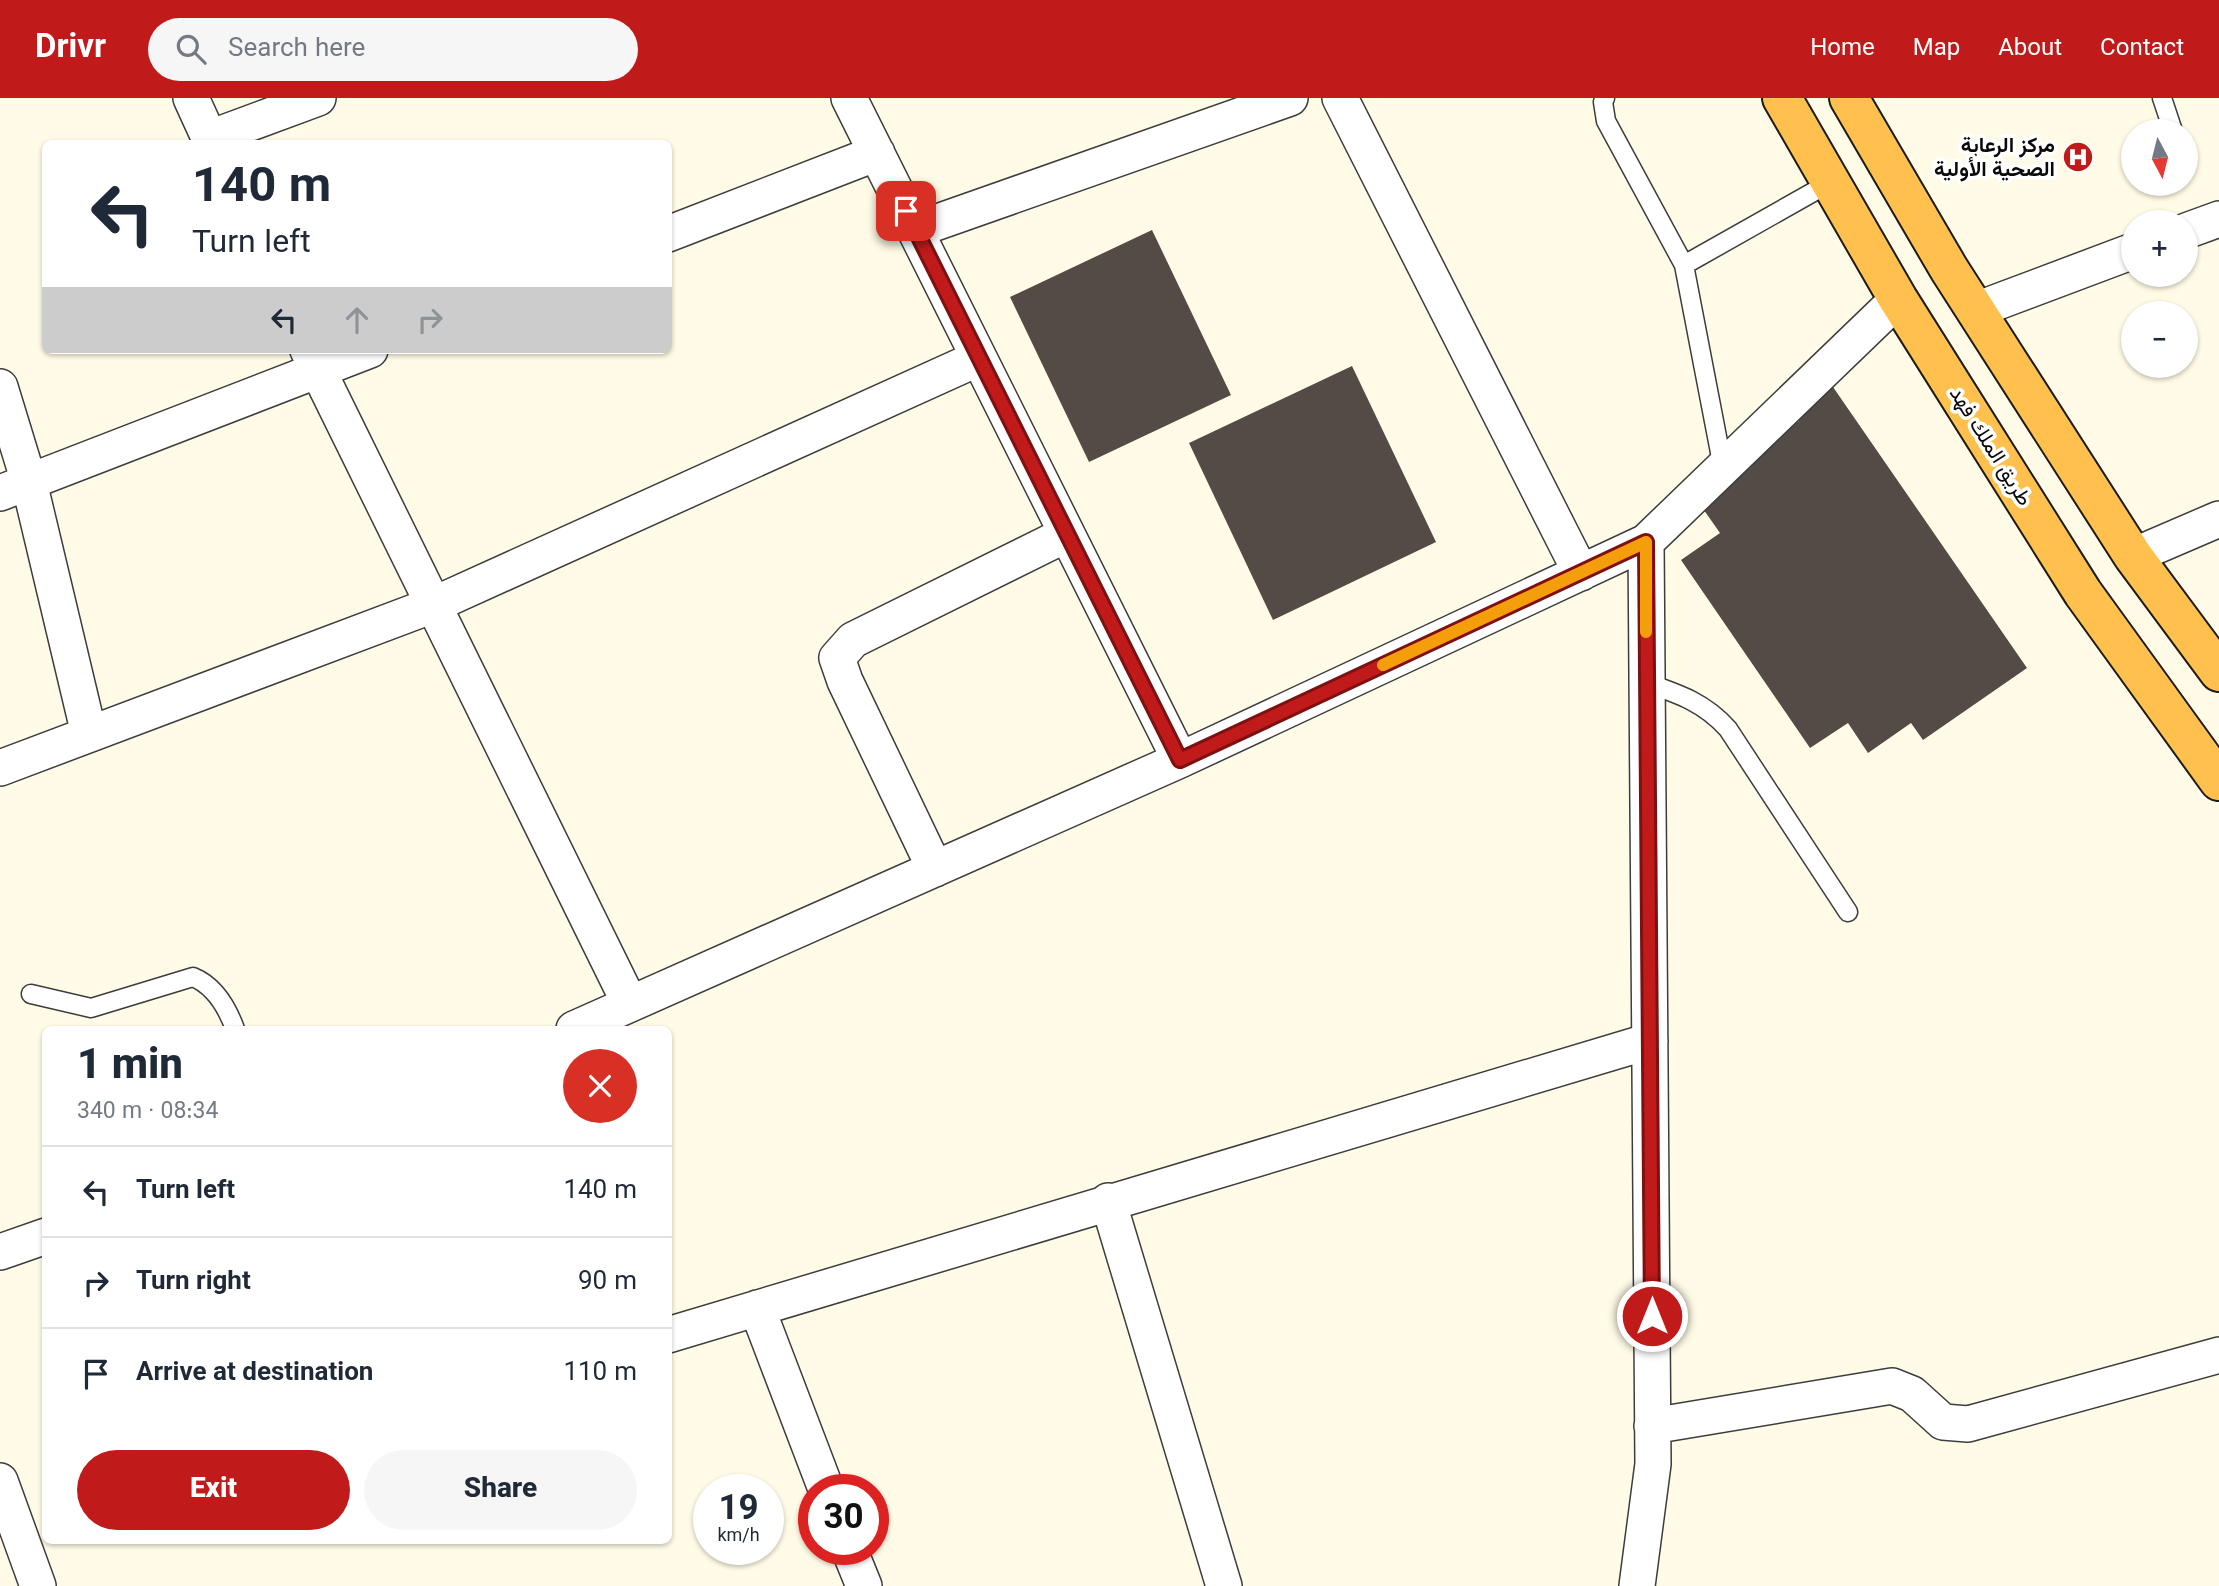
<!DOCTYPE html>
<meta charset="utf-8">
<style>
:root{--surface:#fff;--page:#f6f6f7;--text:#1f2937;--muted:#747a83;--line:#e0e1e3;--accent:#c11a1a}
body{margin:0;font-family:Georgia,Vazirmatn,serif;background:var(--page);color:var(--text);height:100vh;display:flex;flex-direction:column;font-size:26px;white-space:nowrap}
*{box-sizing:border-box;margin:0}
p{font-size:23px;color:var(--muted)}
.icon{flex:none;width:38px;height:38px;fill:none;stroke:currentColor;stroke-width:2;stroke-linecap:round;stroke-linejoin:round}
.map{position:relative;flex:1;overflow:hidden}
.sheet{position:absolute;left:42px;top:928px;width:630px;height:518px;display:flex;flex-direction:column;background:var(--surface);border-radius:10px;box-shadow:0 2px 5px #0004}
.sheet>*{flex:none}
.top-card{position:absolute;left:42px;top:42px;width:630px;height:214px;border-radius:10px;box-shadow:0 2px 5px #0004;background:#fff;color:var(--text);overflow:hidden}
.needle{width:46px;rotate:173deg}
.fabs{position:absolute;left:2121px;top:21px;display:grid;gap:14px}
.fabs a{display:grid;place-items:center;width:77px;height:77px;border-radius:50%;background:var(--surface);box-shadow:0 2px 5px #0004;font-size:35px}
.speed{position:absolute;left:693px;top:1376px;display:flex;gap:14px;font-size:35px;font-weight:700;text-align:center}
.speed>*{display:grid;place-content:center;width:91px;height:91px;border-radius:50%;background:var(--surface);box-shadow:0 2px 5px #0004;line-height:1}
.speed small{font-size:18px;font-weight:400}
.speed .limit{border:10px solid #d22;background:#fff;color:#111}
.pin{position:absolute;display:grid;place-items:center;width:60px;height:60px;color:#fff;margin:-30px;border-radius:14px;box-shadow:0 4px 10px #0006}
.me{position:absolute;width:77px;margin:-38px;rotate:0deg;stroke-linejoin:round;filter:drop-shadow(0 0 5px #0008)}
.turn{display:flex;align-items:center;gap:24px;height:147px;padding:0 35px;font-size:32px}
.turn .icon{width:91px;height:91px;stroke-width:2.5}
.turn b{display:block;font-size:49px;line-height:60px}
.lanes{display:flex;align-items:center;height:66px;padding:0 35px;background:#0003;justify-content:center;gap:35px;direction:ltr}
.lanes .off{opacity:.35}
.round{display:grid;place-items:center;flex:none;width:74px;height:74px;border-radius:37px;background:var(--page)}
.headline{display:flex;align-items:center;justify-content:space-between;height:119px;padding:0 35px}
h1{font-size:42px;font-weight:800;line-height:52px}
.action{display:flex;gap:14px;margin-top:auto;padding:14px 35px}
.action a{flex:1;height:80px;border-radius:42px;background:var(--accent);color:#fff;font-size:28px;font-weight:800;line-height:80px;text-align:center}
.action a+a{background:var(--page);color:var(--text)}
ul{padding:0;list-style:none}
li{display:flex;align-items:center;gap:21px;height:91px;padding:0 35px;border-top:2px solid var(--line)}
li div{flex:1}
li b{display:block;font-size:26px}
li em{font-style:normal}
header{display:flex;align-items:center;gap:42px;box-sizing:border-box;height:98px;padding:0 35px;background:var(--accent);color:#fff}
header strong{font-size:33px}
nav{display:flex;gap:38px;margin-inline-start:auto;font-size:24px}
.search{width:490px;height:63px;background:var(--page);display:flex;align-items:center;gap:18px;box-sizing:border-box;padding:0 24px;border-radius:38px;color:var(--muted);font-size:26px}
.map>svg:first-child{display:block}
</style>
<header>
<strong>Drivr</strong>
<div class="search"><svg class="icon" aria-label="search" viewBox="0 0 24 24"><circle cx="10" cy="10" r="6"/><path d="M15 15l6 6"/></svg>Search here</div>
<nav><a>Home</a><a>Map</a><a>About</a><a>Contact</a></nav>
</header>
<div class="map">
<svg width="2219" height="1488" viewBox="0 0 2219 1488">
<rect width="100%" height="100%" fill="#fffbe6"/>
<path fill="#534b45" d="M1152 132 1231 297 1089 364 1010 199Z
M1352 268 1436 444 1273 522 1189 345Z
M1833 289 2027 570 1923 642 1911 625 1868 655 1848 625 1810 650 1681 462 1720 435 1699 405 1751 369 1745 361 1799 323 1794 316Z"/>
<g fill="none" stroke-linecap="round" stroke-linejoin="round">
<g stroke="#3d3d3d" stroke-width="21">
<path id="service" d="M1605 0 1603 4 1606 23 1684 167 1831 84
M2162 0 2173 33
M1684 167 1723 370
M1647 585C1679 596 1705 605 1728 631L1848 814
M31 896 91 910 193 879C215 888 227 909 235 931"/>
</g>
<g stroke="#3d3d3d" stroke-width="38">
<path id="minor" d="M191 0 212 46
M849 0 1180 662
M1340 0 1581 475
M210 40 318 0
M915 132 1290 0
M2186 133 2219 121
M668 136 877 55
M1976 212 2133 153
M308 252 630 906
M0 289 29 384 89 636
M0 395 370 252
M2133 458 2219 421
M0 670 433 507 979 260
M935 771 845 583 837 560 853 542 1067 436
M574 931 1180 662 1646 444
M1108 1103 1224 1488
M0 1154 46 1138
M757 1210 826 1391
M668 1237 1650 943
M1652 1328 1892 1288 1912 1296 1943 1324 1968 1326 2219 1257
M0 1383 38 1488
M849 1451 864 1488
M1637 1488 1653 1366 1646 444 1898 201"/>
</g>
<g stroke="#1b1b1b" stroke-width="42">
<path id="trunk" d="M1782 0 1898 201 2083 495 2219 683
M1849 0 1949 171 2133 458 2219 574"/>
</g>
<use href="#service" stroke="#fff" stroke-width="18"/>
<use href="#minor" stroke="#fff" stroke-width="35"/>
<use href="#trunk" stroke="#ffc04d" stroke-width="38"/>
</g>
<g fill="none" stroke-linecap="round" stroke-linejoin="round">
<g stroke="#7d1111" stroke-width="18">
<path id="route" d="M906 113 1180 662 1646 444 1652 1218"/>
</g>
<use href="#route" stroke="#c11a1a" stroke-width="12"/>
<path stroke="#f59e0b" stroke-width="12" d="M1383 567 1646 444V534"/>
</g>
<defs>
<g id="hospital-disc" transform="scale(1.575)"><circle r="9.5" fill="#c11a1a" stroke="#fff"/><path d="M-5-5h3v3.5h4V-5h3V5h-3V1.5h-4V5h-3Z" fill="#fff"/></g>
</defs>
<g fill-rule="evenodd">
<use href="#hospital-disc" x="2078" y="59"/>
</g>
<g text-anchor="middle" stroke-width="7" stroke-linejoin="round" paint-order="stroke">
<g font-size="21" font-weight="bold" fill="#0a0a0a" stroke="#fff" text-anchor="end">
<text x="2055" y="54">مركز الرعاية<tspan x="2055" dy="24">الصحية الأولية</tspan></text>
</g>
<g font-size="21" fill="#0a0a0a" stroke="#fff">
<text transform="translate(1991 348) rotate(58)" y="7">طريق الملك فهد</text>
</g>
</g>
</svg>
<div class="fabs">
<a><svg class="needle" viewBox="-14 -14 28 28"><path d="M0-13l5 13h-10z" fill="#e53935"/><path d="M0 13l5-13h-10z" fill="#747a83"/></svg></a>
<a>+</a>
<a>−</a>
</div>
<div class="speed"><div>19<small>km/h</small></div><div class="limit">30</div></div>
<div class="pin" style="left:906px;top:113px;background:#d93025"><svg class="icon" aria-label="arrive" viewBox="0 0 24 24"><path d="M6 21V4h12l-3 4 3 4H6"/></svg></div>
<svg class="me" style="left:1652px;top:1218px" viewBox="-20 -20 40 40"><circle r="17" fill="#c11a1a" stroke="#fff" stroke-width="3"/><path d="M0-11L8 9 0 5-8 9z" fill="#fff"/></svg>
<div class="top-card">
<div class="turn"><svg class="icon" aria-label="left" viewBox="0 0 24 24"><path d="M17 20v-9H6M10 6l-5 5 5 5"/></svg><div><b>140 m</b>Turn left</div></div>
<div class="lanes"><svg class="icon" aria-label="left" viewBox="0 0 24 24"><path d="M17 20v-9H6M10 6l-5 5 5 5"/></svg><svg class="icon off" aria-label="ahead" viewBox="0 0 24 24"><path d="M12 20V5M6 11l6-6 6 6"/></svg><svg class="icon off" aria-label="right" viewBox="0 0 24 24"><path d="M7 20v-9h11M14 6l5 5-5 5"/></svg></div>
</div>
<section class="sheet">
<div class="headline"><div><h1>1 min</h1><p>340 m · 08:34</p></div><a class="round" style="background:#d93025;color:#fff"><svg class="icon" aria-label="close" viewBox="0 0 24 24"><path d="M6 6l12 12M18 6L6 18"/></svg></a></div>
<ul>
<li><svg class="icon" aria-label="left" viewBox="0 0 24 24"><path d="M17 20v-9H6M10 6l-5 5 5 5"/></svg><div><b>Turn left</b></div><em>140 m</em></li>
<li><svg class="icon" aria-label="right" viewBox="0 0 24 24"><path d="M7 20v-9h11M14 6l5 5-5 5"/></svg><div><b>Turn right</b></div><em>90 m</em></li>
<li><svg class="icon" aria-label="arrive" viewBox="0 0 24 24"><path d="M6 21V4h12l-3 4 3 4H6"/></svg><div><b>Arrive at destination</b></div><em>110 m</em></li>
</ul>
<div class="action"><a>Exit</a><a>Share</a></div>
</section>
</div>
